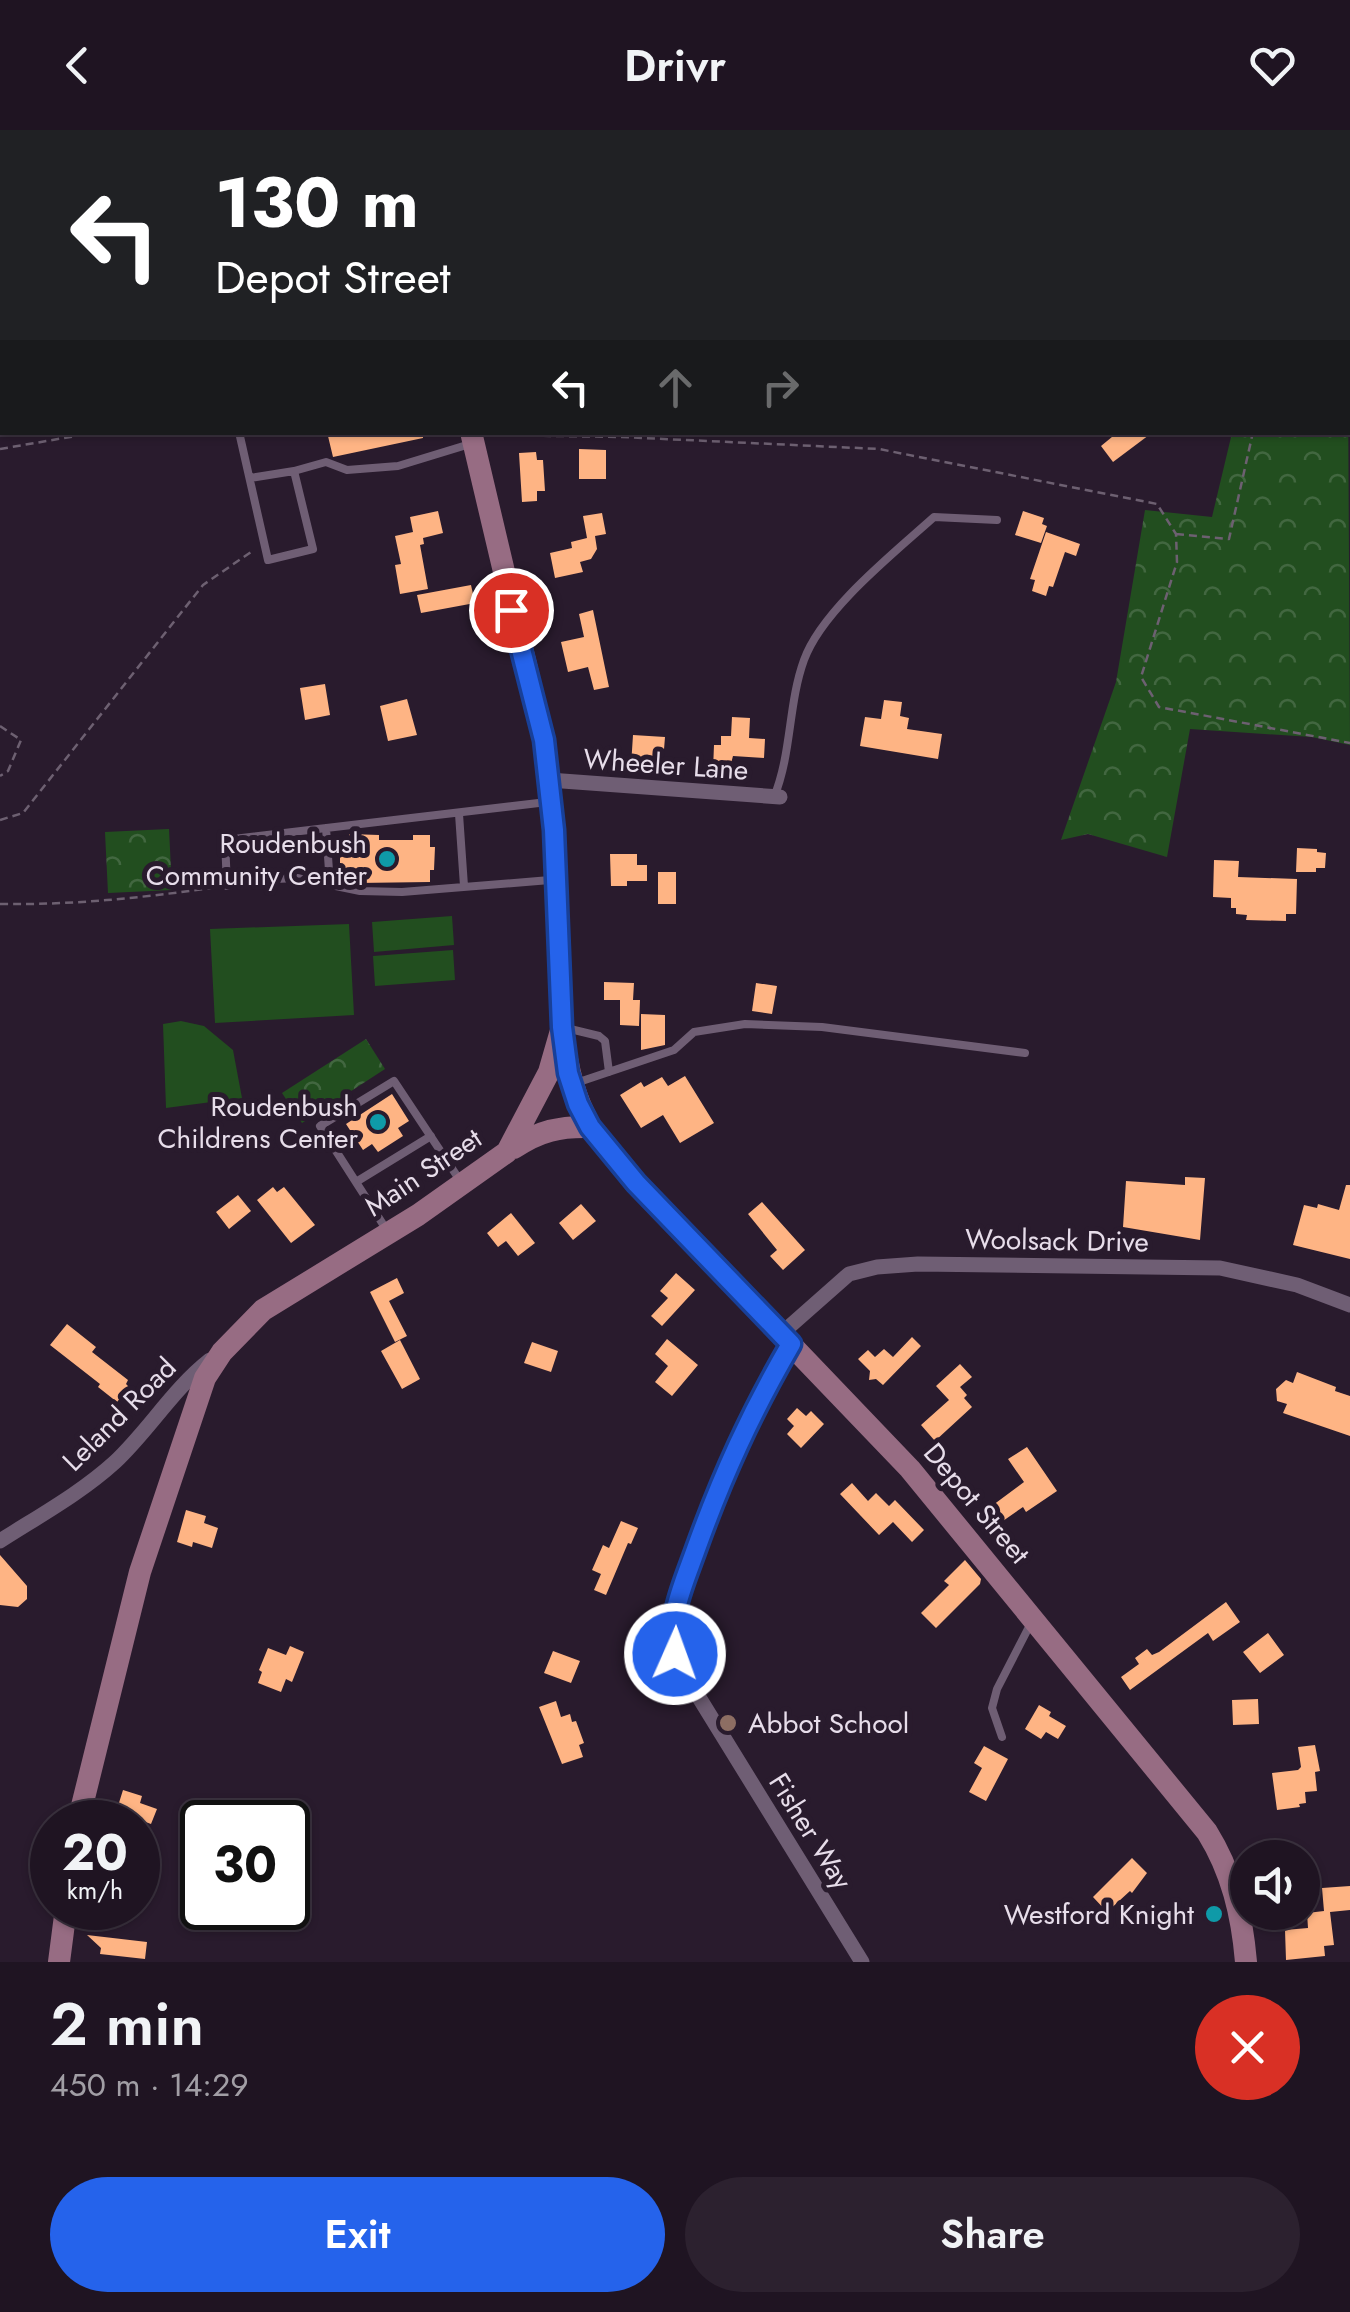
<!DOCTYPE html>
<meta charset="utf-8">
<style>
:root{--surface:#1f1422;--page:#2c212f;--text:#f1f3f6;--muted:#a19ea5;--line:#3c3340;--accent:#2563eb}
body{margin:0;font-family:Jost,sans-serif;background:var(--page);color:var(--text);height:100vh;display:flex;flex-direction:column;font-size:38px;white-space:nowrap}
*{box-sizing:border-box;margin:0}
p{font-size:32px;color:var(--muted)}
.icon{flex:none;width:55px;height:55px;fill:none;stroke:currentColor;stroke-width:2;stroke-linecap:round;stroke-linejoin:round}
.map{position:relative;height:1832px;overflow:hidden}
.details{display:flex;flex-direction:column;background:var(--surface);flex:1}
.details>*{flex:none}
.hud{position:absolute;left:0px;top:0px;width:1350px;height:305px;box-shadow:0 2px 8px #0004,0 0 0 2px var(--line);background:#202124;color:#fff;overflow:hidden}
.buttons{position:absolute;left:1230px;top:1710px;display:grid;gap:20px}
.buttons a{display:grid;place-items:center;width:90px;height:90px;border-radius:50%;background:var(--surface);box-shadow:0 2px 8px #0004,0 0 0 2px var(--line);font-size:50px}
.speed{position:absolute;left:30px;top:1670px;display:flex;gap:20px;font-size:50px;font-weight:700;text-align:center}
.speed>*{display:grid;place-content:center;width:130px;height:130px;border-radius:50%;background:var(--surface);box-shadow:0 2px 8px #0004,0 0 0 2px var(--line);line-height:1}
.speed small{font-size:25px;font-weight:400}
.speed .limit{border:5px solid #111;border-radius:15px;background:#fff;color:#111}
.pin{position:absolute;display:grid;place-items:center;width:85px;height:85px;color:#fff;margin:-42px;border:5px solid #fff;border-radius:50%;box-shadow:0 2px 10px #0007}
.me{position:absolute;width:110px;margin:-55px;rotate:2deg;stroke-linejoin:round;filter:drop-shadow(0 0 8px #0008)}
.turn{display:flex;align-items:center;gap:35px;height:210px;padding:0 50px;font-size:45px}
.turn .icon{width:130px;height:130px;stroke-width:2.5}
.turn b{display:block;font-size:70px;line-height:85px}
.lanes{display:flex;align-items:center;height:95px;padding:0 50px;background:#0003;justify-content:center;gap:50px;direction:ltr}
.lanes .off{opacity:.35}
.round{display:grid;place-items:center;flex:none;width:105px;height:105px;border-radius:52px;background:var(--page)}
.overview{display:flex;align-items:center;justify-content:space-between;height:170px;padding:0 50px}
h1{font-size:60px;font-weight:600;line-height:75px}
.action{display:flex;gap:20px;margin-top:auto;padding:20px 50px}
.action a{flex:1;height:115px;border-radius:60px;background:var(--accent);color:#fff;font-size:40px;font-weight:600;line-height:115px;text-align:center}
.action a+a{background:var(--page);color:var(--text)}
header{display:flex;justify-content:space-between;align-items:center;height:130px;padding:0 50px;background:var(--surface);font-size:45px;font-weight:600}
.map>svg:first-child{display:block}
</style>
<header><svg class="icon" aria-label="back" viewBox="0 0 24 24"><path d="M15 5l-7 7 7 7"/></svg>Drivr<svg class="icon" aria-label="heart" viewBox="0 0 24 24"><path d="M12 20l-8-8c-3-5 5-10 8-4 3-6 11-1 8 4z"/></svg></header>
<div class="map">
<svg width="1350" height="1832" viewBox="0 0 1350 1832">
<defs>
<pattern id="forest-crowns" width="20" height="18" patternUnits="userSpaceOnUse" patternTransform="scale(2.5)"><rect width="20" height="18" fill="#224e1f"/><path d="M2 6a3 3 0 1 1 6 0M12 15a3 3 0 1 1 6 0" fill="none" stroke="#426740"/></pattern>
</defs>
<rect width="100%" height="100%" fill="#291b2d"/>
<path fill="url(#forest-crowns)" d="M800 0H1201V2H800Z
M1348 248 1350 615 1312 607 1190 599 1167 727 1088 704 1061 710 1116 552 1145 380 1212 387 1232 303 1348 302Z
M169 699 172 760 108 763 105 702Z
M366 909 385 939 302 993 282 963Z"/>
<path fill="#224e1f" d="M452 786 454 815 374 822 372 792Z
M349 794 354 885 215 893 210 799Z
M453 820 455 850 375 856 373 826Z
M181 891 204 896 233 920 242 968 166 978 163 894Z"/>
<path fill="#feb484" d="M327 302H423V308L333 327Z
M1118 302H1153L1113 332 1101 316Z
M579 319 606 320V349H579Z
M536 322 537 330H543L545 361H537V371L522 372 519 323Z
M438 381 443 403 423 408 424 414 420 415 428 459 400 464 395 435 401 434 395 406 413 402 410 387Z
M1023 381 1044 388 1042 394 1047 396 1041 413 1015 405Z
M602 383 606 404 595 406 597 419 591 429 580 432 583 442 555 448 550 423 572 418 571 412 591 407 587 408 583 386Z
M1046 402 1080 414 1076 426 1065 422 1053 457 1049 456 1046 466 1032 461 1035 450 1030 449Z
M471 455 475 473 421 483 417 465Z
M593 480 609 557 594 560 588 537 568 542 561 512 584 507 579 484Z
M325 554 330 585 305 590 300 558Z
M407 569 417 605 388 611 380 576Z
M884 570 902 572 900 586 909 588 907 599 942 604 938 629 860 616 865 587 881 589Z
M732 587 750 588 749 608 765 609 764 628 733 626 729 641 713 640 714 615H721V606H731Z
M633 605 665 607 663 632 652 631 651 638 631 636Z
M349 704 379 705V710H413V705H430V717H435L434 740H430V752L357 753 350 751V748H340V709H349Z
M1297 718 1317 719V722L1326 723 1325 738H1316V742H1296Z
M610 724H637V735H647V751H627V756H611Z
M1214 730 1239 731 1238 747 1297 749 1296 784H1286V791L1246 790 1247 785 1236 784V778H1231V768L1213 767Z
M658 742H676V774H658Z
M604 852 634 853 633 870H640L639 896 620 895V870H604Z
M756 853 777 856 772 884 752 881Z
M641 884 665 885V915L641 920Z
M685 946 714 993 680 1013 663 985 641 998 620 965 641 952 644 957 662 947 668 956Z
M392 964 409 991 398 998 403 1006 378 1022 372 1014 363 1020 346 994Z
M1185 1047 1205 1048 1200 1110 1123 1097 1126 1051 1185 1055Z
M1346 1055H1350V1129L1293 1115 1304 1075 1317 1078 1318 1074 1339 1080Z
M273 1057 277 1062 284 1057 315 1095 291 1113 257 1070Z
M238 1065 251 1081 229 1099 216 1082Z
M762 1072 805 1120 783 1140 770 1126 777 1120 748 1084Z
M581 1074 596 1091 573 1110 559 1093Z
M511 1083 535 1113 518 1126 506 1111 498 1117 487 1103Z
M676 1143 695 1160 662 1196 651 1186 668 1168 660 1161Z
M397 1148 404 1163 389 1171 407 1206 395 1212 370 1162Z
M67 1194 96 1217 92 1222 128 1250 126 1254 129 1257 117 1272 98 1257 100 1254 50 1215Z
M912 1207 921 1216 883 1255 876 1249 869 1250 870 1241 858 1229 868 1220 875 1227 884 1219 893 1227Z
M667 1209 698 1235 672 1266 655 1252 668 1236 655 1224Z
M400 1210 420 1249 402 1259 381 1221Z
M532 1212 558 1221 551 1242 524 1233Z
M960 1234 972 1247 960 1257 967 1265 964 1268 972 1277 935 1311 921 1295 949 1270 936 1256Z
M1297 1242 1336 1257 1335 1261 1350 1266V1306L1283 1283 1287 1274 1277 1271 1276 1259 1286 1250 1293 1253Z
M797 1278 806 1286 811 1281 824 1294 801 1318 787 1304 794 1296 787 1289Z
M1027 1317 1057 1361 1026 1382 1023 1377 1000 1393 989 1378 1024 1352 1008 1329Z
M852 1353 868 1371 876 1363 889 1376 895 1370 924 1400 912 1412 893 1392 879 1405 840 1364Z
M186 1380 206 1386 204 1393 218 1398 212 1418 193 1412 192 1417 177 1412Z
M621 1391 638 1398 631 1414 628 1413 606 1465 594 1460 601 1444 592 1440 603 1415 609 1418Z
M0 1425 27 1456V1469L18 1477 0 1475Z
M965 1430 981 1449 980 1454 936 1498 921 1483 949 1455 944 1451Z
M1226 1472 1240 1492 1213 1511 1208 1503 1130 1560 1121 1547 1139 1534 1135 1528 1147 1519 1152 1525 1159 1522Z
M1268 1503 1284 1525 1260 1543 1243 1522Z
M290 1516 304 1522 292 1552 286 1549 281 1562 258 1553 262 1542 259 1540 268 1518 286 1525Z
M553 1521 580 1531 571 1553 544 1543Z
M1258 1569 1259 1594 1233 1595 1232 1570Z
M556 1571 561 1587 570 1584 572 1592 576 1591 584 1613 579 1615 583 1627 562 1634 539 1577Z
M1039 1575 1051 1582 1049 1586 1066 1596 1058 1609 1046 1602 1041 1609 1025 1599Z
M1315 1615 1320 1641 1315 1642 1317 1661 1305 1662 1306 1673 1299 1674 1300 1677 1277 1680 1272 1643 1298 1640 1301 1637 1298 1617Z
M984 1616 1008 1629 986 1671 969 1662 982 1638 974 1633Z
M123 1660 142 1666 140 1673 157 1679 151 1694 132 1687 130 1692H113Z
M1132 1728 1147 1743 1132 1763 1130 1761 1107 1782 1093 1767Z
M1350 1756V1780L1330 1782 1334 1815 1324 1816 1325 1826 1286 1830 1285 1800 1308 1798 1307 1783 1324 1781 1322 1758Z
M87 1805 147 1812 145 1829 100 1824 101 1818Z"/>
<g fill="none" stroke-linecap="round" stroke-linejoin="round">
<path stroke="#6d6071" stroke-width="2.5" stroke-dasharray="8 5" stroke-linecap="butt" d="M491 305 622 307 879 319 1157 374 1176 404 1177 432 1141 547 1159 577 1350 613
M0 319 99 302
M1176 404 1229 409 1253 302
M0 596 21 610 8 641 0 646
M0 690 23 683 203 455 251 422
M0 774C75 775 138 768 212 758"/>
<path stroke="#6f5e74" stroke-width="8" d="M239 302 268 430 313 419 294 341 326 332 347 340 398 336 470 314
M250 348 294 341
M774 667C792 623 788 574 804 530 822 480 894 423 934 387L997 390
M547 672 225 710 227 756 254 750 297 748 360 761 402 762 550 750
M459 684 464 756
M326 698 330 755
M566 898 599 906 605 911 609 942
M576 953 674 920 694 902 745 894 822 897 1025 923
M356 1052 431 1006
M386 1099 320 996 394 951 459 1049
M1002 1607 992 1578 997 1559 1031 1493"/>
<path stroke="#6f5e74" stroke-width="15" d="M365 0 367 2
M1338 0 1339 2
M1348 24 1350 31
M549 650 780 667
M781 1204 849 1144 877 1137 918 1134 1220 1138 1297 1155 1350 1175
M791 1214 741 1304 683 1455 672 1498 679 1535 862 1832
M0 1411C39 1386 81 1363 115 1332 149 1300 173 1259 210 1230"/>
<path stroke="#976c83" stroke-width="22" d="M450 2 451 0
M563 905C568 939 574 967 591 997
M514 1018C539 1001 560 996 591 997L636 1053 910 1339 1207 1702C1232 1742 1242 1785 1246 1832
M78 1692 140 1442 205 1248 222 1222 263 1180 418 1085 507 1022 549 942 562 897 554 700 544 611 471 302
M59 1832 66 1778"/>
</g>
<g fill="none" stroke-linecap="round" stroke-linejoin="round">
<g stroke="#184099" stroke-width="25">
<path id="route" d="M511 480 544 610 554 700 562 897 568 943 578 974 590 997 636 1053 791 1214C751 1283 723 1344 696 1419 684 1453 667 1488 675 1524"/>
</g>
<use href="#route" stroke="#2563eb" stroke-width="18"/>
</g>
<g fill="#0f9aa8" stroke="#291b2d" stroke-width="4">
<circle cx="387" cy="729" r="10"/>
<circle cx="378" cy="992" r="10"/>
<circle cx="1214" cy="1784" r="10"/>
</g>
<circle fill="#8d6e63" stroke="#291b2d" stroke-width="4" cx="728" cy="1593" r="10"/>
<g text-anchor="middle" stroke-width="10" stroke-linejoin="round" paint-order="stroke">
<g font-size="28" fill="#e7ddea" stroke="#291b2d">
<text transform="translate(666 634) rotate(4)" y="10">Wheeler Lane</text>
<text transform="translate(423 1042) rotate(-34)" y="10">Main Street</text>
<text transform="translate(1057 1110) rotate(1)" y="10">Woolsack Drive</text>
<text transform="translate(119 1284) rotate(-45)" y="10">Leland Road</text>
<text transform="translate(977 1373) rotate(50)" y="10">Depot Street</text>
<text transform="translate(811 1701) rotate(58)" y="10">Fisher Way</text>
</g>
<g font-size="28" fill="#e7ddea" stroke="#291b2d" text-anchor="end">
<text x="367" y="723">Roudenbush<tspan x="367" dy="32">Community Center</tspan></text>
<text x="358" y="986">Roudenbush<tspan x="358" dy="32">Childrens Center</tspan></text>
<text x="748" y="1603" text-anchor="start">Abbot School</text>
<text x="1194" y="1794">Westford Knight</text>
</g>
</g>
</svg>
<div class="buttons">
<a><svg class="icon" aria-label="sound" viewBox="0 0 24 24"><path d="M4 9h4l5-4v14l-5-4H4zM17 9q2 3 0 6"/></svg></a>
</div>
<div class="speed"><div>20<small>km/h</small></div><div class="limit">30</div></div>
<div class="pin" style="left:511px;top:480px;background:#d93025"><svg class="icon" aria-label="arrive" viewBox="0 0 24 24"><path d="M6 21V4h12l-3 4 3 4H6"/></svg></div>
<svg class="me" style="left:675px;top:1524px" viewBox="-20 -20 40 40"><circle r="17" fill="#2563eb" stroke="#fff" stroke-width="3"/><path d="M0-11L8 9 0 5-8 9z" fill="#fff"/></svg>
<div class="hud">
<div class="turn"><svg class="icon" aria-label="left" viewBox="0 0 24 24"><path d="M17 20v-9H6M10 6l-5 5 5 5"/></svg><div><b>130 m</b>Depot Street</div></div>
<div class="lanes"><svg class="icon" aria-label="left" viewBox="0 0 24 24"><path d="M17 20v-9H6M10 6l-5 5 5 5"/></svg><svg class="icon off" aria-label="ahead" viewBox="0 0 24 24"><path d="M12 20V5M6 11l6-6 6 6"/></svg><svg class="icon off" aria-label="right" viewBox="0 0 24 24"><path d="M7 20v-9h11M14 6l5 5-5 5"/></svg></div>
</div>
</div>
<section class="details">
<div class="overview"><div><h1>2 min</h1><p>450 m · 14:29</p></div><a class="round" style="background:#d93025;color:#fff"><svg class="icon" aria-label="close" viewBox="0 0 24 24"><path d="M6 6l12 12M18 6L6 18"/></svg></a></div>
<div class="action"><a>Exit</a><a>Share</a></div>
</section>
